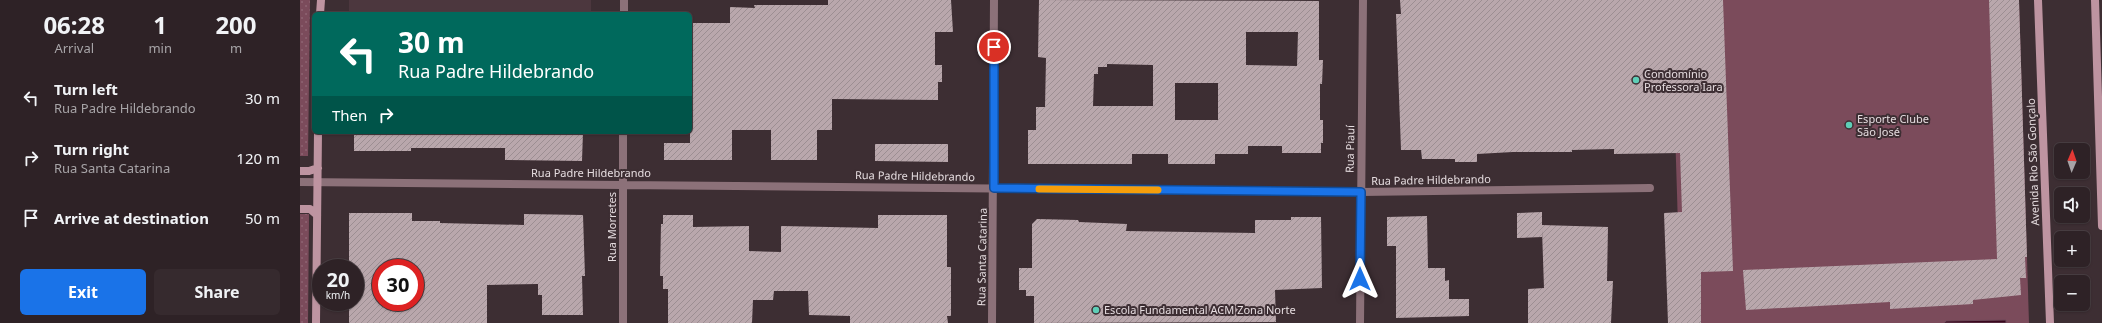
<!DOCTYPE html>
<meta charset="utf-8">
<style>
:root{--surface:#2e2226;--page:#362a2e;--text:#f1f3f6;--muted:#a7a4a7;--line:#493f43;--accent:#1a73e8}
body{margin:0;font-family:"Noto Sans",sans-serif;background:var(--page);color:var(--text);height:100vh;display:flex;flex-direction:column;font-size:15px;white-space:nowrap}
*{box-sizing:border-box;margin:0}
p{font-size:13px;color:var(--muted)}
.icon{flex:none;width:22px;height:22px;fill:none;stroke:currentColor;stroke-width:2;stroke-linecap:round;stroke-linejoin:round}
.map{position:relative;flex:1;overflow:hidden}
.sheet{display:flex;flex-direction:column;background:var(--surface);width:300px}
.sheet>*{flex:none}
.top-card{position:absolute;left:12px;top:12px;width:380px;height:122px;border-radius:6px;box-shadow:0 1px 3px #0004,0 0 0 1px var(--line);background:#00695c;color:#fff;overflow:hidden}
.needle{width:26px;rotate:2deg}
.controls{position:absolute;left:1754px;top:143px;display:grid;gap:8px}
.controls a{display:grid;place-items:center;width:36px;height:36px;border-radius:6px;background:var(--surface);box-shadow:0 1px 3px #0004,0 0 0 1px var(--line);font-size:20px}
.speed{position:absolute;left:12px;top:259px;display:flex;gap:8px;font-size:20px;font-weight:700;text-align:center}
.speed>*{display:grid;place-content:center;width:52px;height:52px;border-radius:50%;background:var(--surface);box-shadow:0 1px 3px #0004,0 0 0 1px var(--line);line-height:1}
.speed small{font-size:10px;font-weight:400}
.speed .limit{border:6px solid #d22;background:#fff;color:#111}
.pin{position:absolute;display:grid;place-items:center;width:34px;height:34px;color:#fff;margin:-17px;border:2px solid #fff;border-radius:50%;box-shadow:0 1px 4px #0007}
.me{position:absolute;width:44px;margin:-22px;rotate:0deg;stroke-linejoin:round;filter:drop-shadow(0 0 3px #0008)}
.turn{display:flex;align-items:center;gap:14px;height:84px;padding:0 20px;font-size:18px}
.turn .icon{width:52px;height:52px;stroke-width:2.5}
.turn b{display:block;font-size:28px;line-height:34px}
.then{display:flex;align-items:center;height:38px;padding:0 20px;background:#0003;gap:8px;font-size:15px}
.eta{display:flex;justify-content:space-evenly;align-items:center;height:68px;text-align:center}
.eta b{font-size:24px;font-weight:700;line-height:28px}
.cta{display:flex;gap:8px;margin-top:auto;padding:8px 20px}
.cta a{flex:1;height:46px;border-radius:6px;background:var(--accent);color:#fff;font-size:16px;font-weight:700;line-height:46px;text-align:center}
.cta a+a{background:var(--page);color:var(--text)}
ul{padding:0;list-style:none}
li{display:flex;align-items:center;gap:12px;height:60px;padding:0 20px}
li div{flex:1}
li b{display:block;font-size:15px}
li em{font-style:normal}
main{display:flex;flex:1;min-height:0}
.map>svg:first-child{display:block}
</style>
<main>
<section class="sheet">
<div class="eta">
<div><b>06:28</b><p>Arrival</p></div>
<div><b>1</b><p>min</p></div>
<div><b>200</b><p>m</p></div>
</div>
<ul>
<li><svg class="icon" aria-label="left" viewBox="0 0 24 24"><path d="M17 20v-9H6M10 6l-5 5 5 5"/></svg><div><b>Turn left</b><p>Rua Padre Hildebrando</p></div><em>30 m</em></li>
<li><svg class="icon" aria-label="right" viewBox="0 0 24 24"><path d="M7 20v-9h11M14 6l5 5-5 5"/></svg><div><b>Turn right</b><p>Rua Santa Catarina</p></div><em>120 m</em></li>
<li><svg class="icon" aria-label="arrive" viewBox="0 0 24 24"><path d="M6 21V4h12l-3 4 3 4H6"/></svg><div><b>Arrive at destination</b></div><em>50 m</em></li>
</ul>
<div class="cta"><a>Exit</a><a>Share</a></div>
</section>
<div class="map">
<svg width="1802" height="323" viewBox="0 0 1802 323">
<defs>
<pattern id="grass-dots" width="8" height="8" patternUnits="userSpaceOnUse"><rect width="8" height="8" fill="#7b4b5b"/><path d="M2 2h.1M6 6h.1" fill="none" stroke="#8e6472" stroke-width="1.8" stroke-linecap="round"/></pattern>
<pattern id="water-ripples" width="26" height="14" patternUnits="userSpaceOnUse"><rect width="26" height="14" fill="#39081e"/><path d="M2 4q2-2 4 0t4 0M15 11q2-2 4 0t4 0" fill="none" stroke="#562b3e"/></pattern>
<pattern id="building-hatch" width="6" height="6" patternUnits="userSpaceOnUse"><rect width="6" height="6" fill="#b9a7ac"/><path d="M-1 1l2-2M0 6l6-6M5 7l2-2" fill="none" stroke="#9c8e92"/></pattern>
</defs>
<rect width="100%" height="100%" fill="#3d2e33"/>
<path fill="#4c373e" d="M49 0H291V14H49Z"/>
<path fill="url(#grass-dots)" d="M0 0H10L8 156H0Z
M0 214H9L8 323H0Z"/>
<path fill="#7b4b5b" d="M1371 0H1719L1729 323H1381Z"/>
<path fill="url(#water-ripples)" stroke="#6d4858" d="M1706 320V323H1644L1646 321Z"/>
<path fill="url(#building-hatch)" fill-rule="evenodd" d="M528 0H651L653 32H635V65H642V82H638V100L532 99V130H517V160H471V130H432V160H364V143H390V23H430V7L455 8 454 5H528Z
M739 0 1019 1V60H1023L1022 84H1020V120H1023V143H1021V153H982V146H948V154H915V164H868V154H832V164H728V130H736V107H745L746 58 738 57ZM946 32H998L997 66 946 65ZM807 64 853 65V106H793L794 74H798V67H807ZM875 83H918V120H875Z
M1100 0H1423L1433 271 1401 272V323H1368L1364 213 1382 212 1380 153 1314 154V149L1272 150V152H1213L1177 154V162H1155V159H1122L1121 150H1101L1096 14H1101Z
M1689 0H1719L1727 257H1725L1726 278H1720L1721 295 1673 300V304L1590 309V302L1446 310 1443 270 1697 259Z
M54 132H283L282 161 205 160V148H111V151H54Z
M575 144H648V162L575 161Z
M1242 212V225L1308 227 1307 281H1313L1311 323H1228V289L1244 288 1242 230V237L1217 238V213Z
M49 213H112V221H140V223L224 225V214L283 215 285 276H282L283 315H242V295H238V284L187 285V323H49V302H55V268H49ZM81 268H115V302H81Z
M363 215H393V227L449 226V251L481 252V226L578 228V215H647V267H651V316H647L648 323H550V316L509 315 508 291H474L473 300H453L452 323H368V289H363V276H360L361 224H363Z
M1127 216 1128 268H1145V281L1149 280V299H1169V316L1096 318V246H1087V217Z
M991 217H1021L1022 288 975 290 976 322 734 323V296H726V290H719V268H732V224L737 219 778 220 779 222 827 224 826 231 955 233V220H991Z"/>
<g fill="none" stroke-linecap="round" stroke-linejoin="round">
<path stroke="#8c7179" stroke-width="8" d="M324 14V0
M0 182 1061 192 1350 188
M323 323V132
M692 323 694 0
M1060 323 1063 0"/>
<path stroke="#be94a1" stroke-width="8" d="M1738 0 1750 323
M1795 0 1802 226
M20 14 21 0
M0 171H9L18 168
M0 209H10L17 215
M16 323 18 132"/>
</g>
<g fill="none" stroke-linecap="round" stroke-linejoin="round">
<g stroke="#114b97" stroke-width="10">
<path id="route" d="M694 47V188L1061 192 1060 279"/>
</g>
<use href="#route" stroke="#1a73e8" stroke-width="7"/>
<path stroke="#f59e0b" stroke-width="7" d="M739 189 858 190"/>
</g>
<g fill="#5eceb7" stroke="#3d2e33" stroke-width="1.5">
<circle cx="1336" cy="80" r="4"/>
<circle cx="1549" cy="125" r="4"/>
<circle cx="796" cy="310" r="4"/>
</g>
<g text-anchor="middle" stroke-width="4" stroke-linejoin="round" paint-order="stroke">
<g font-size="11" fill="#e5dcdf" stroke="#3d2e33" text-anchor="start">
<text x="1344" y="78">Condomínio<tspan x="1344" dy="13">Professora Iara</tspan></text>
<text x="1557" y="123">Esporte Clube<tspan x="1557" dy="13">São José</tspan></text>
<text x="804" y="314">Escola Fundamental ACM Zona Norte</text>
</g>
<g font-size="11" fill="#e5dcdf" stroke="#3d2e33">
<text transform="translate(1050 149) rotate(-89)" y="4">Rua Piauí</text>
<text transform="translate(1733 162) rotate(-92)" y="4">Avenida Rio São Gonçalo</text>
<text x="291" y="177">Rua Padre Hildebrando</text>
<text transform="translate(615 176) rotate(1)" y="4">Rua Padre Hildebrando</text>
<text transform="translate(1131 180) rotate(-1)" y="4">Rua Padre Hildebrando</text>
<text transform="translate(312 227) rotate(-90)" y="4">Rua Morretes</text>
<text transform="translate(682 257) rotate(-89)" y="4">Rua Santa Catarina</text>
</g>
</g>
</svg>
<div class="controls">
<a><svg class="needle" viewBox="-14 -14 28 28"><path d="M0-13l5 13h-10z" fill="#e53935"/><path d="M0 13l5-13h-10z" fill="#a7a4a7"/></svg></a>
<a><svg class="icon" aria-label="sound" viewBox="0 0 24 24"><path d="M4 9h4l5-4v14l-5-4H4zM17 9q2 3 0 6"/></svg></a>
<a>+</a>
<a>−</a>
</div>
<div class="speed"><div>20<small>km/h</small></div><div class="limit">30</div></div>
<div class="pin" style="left:694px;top:47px;background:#d93025"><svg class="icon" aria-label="arrive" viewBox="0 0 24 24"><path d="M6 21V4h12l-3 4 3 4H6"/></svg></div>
<svg class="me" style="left:1060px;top:279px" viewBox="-20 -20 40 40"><path d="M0-17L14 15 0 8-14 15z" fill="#1a73e8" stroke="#fff" stroke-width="4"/></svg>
<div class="top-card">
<div class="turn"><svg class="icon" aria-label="left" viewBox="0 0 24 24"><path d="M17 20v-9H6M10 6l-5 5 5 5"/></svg><div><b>30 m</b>Rua Padre Hildebrando</div></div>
<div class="then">Then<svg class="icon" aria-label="right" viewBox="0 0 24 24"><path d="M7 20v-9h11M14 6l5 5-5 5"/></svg></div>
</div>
</div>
</main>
